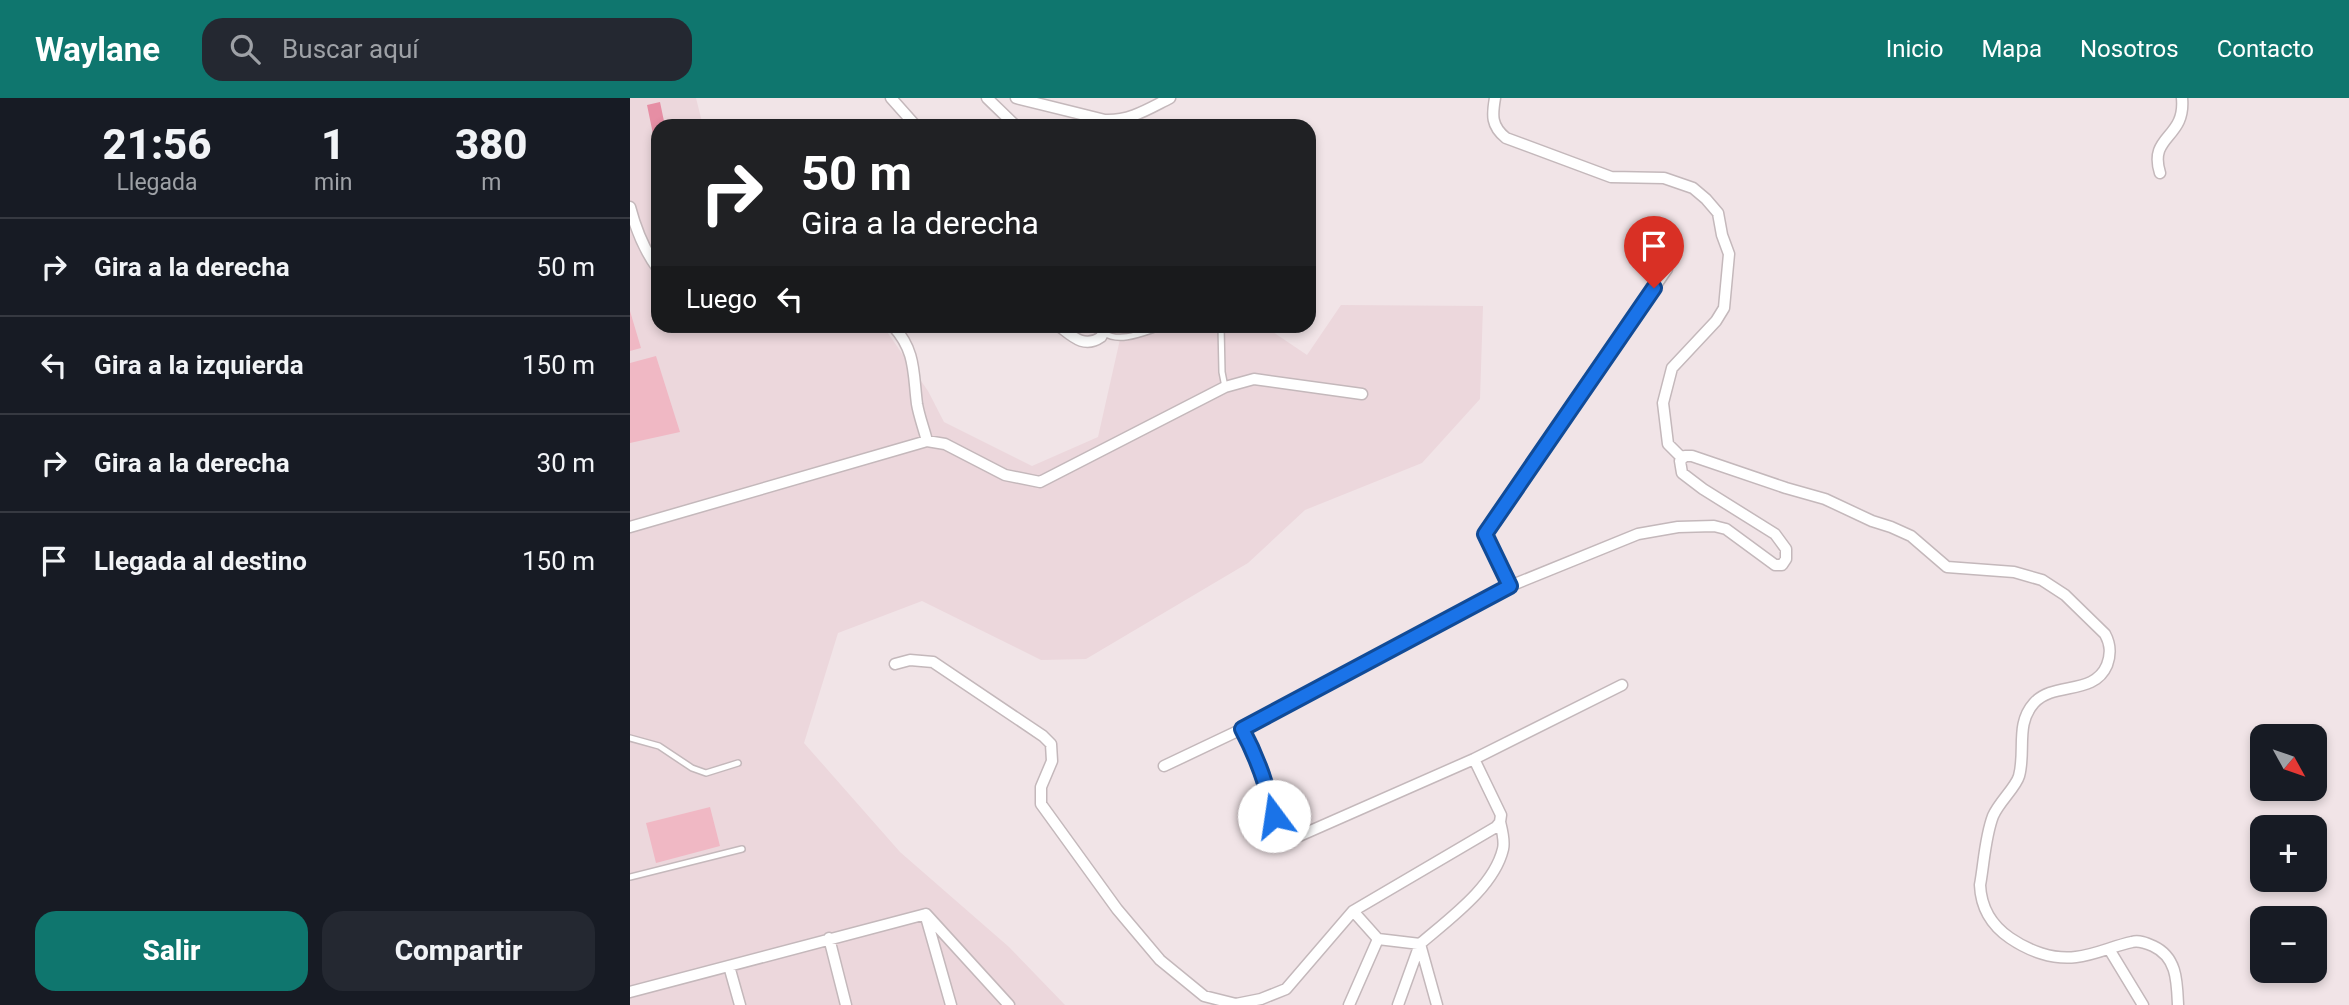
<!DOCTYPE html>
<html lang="es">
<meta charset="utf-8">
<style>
:root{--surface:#171b24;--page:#242831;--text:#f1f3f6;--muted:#9ea1a6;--line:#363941;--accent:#0f766e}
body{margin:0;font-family:Roboto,sans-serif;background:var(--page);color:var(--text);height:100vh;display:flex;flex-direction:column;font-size:26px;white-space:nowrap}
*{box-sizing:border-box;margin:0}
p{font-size:23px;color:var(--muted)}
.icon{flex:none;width:38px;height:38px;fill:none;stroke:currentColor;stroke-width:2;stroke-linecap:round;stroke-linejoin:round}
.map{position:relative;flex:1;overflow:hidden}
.drawer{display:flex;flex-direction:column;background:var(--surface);width:630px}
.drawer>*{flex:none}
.banner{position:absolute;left:21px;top:21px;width:665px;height:214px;border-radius:21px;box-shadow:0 4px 10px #0003;background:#202124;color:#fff;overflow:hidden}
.needle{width:46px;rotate:130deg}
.fabs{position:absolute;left:1620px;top:626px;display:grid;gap:14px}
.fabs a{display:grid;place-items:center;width:77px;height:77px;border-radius:14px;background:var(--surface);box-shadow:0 4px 10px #0003;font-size:35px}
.pin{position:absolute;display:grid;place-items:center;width:60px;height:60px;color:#fff;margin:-72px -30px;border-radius:50% 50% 50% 0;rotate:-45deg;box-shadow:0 0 7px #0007}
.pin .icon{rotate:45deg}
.me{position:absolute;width:77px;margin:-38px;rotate:346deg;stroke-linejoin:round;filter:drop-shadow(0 0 5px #0008)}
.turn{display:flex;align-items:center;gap:24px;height:147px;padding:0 35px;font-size:32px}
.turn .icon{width:91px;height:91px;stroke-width:2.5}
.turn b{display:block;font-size:49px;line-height:60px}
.then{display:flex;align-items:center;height:66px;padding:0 35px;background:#0003;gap:14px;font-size:26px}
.eta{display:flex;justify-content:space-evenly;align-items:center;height:119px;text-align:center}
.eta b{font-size:42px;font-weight:800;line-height:49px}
.cta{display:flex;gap:14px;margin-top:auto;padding:14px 35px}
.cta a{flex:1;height:80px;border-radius:21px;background:var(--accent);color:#fff;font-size:28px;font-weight:800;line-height:80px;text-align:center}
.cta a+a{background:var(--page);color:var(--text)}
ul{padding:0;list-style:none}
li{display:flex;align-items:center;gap:21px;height:98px;padding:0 35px;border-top:2px solid var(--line)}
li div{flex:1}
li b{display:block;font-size:26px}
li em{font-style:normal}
header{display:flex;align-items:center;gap:42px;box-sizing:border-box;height:98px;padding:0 35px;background:var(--accent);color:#fff}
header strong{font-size:33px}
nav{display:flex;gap:38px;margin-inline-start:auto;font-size:24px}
.search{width:490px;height:63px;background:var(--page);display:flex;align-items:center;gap:18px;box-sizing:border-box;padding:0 24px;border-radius:21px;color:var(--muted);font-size:26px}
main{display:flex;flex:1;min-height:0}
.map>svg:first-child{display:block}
</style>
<header>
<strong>Waylane</strong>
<div class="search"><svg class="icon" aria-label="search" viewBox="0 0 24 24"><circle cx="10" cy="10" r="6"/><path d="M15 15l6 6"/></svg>Buscar aquí</div>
<nav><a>Inicio</a><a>Mapa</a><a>Nosotros</a><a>Contacto</a></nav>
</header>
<main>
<section class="drawer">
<div class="eta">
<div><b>21:56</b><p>Llegada</p></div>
<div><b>1</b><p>min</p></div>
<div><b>380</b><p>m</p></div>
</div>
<ul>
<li><svg class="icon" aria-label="right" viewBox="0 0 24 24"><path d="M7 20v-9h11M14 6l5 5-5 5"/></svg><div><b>Gira a la derecha</b></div><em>50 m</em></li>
<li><svg class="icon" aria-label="left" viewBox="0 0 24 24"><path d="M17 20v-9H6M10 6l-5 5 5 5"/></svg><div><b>Gira a la izquierda</b></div><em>150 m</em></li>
<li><svg class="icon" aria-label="right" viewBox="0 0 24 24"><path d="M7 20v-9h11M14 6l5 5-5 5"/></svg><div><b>Gira a la derecha</b></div><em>30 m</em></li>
<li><svg class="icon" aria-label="arrive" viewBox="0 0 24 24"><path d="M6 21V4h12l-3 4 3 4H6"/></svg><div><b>Llegada al destino</b></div><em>150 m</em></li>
</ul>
<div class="cta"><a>Salir</a><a>Compartir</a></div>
</section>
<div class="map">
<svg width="1719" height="907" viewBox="0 0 1719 907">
<rect width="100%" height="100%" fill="#f1e4e7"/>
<path fill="#ecd7dc" d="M0 0H66L73 28H28V228H253L298 293 314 324 402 368 468 339 493 228H634L677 257 711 207 853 208 850 301 792 365 675 412 618 465 456 561 411 562 292 503 208 535 174 645 270 754 379 849 435 907H0Z"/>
<path fill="#f0b8c4" d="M0 213 11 250 0 253Z
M26 258 50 334 0 345V265Z
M80 709 90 748 26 765 16 725Z"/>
<path fill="#e68ea4" d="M30 4 35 28H28V35L23 36 17 7Z"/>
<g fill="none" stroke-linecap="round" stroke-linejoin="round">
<g stroke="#c4b8bb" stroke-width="8">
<path id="lane" d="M591 228 592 274 595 289
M474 235C491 246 516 233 534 228
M0 640 29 648 62 670 76 675 108 665
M0 779 112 751"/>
</g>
<g stroke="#c4b8bb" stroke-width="13">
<path id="street" d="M261 0 286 28
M357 0 386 28
M386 0 475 22C500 23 518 11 540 0
M865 0C862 17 861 28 876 40L981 79 1034 80 1063 90 1076 101 1088 115 1092 137 1099 156 1094 210 1086 223 1042 270 1033 305 1038 346 1052 360
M1530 75C1518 37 1556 41 1552 0
M0 109C6 132 14 152 28 171
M263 228C286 253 283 275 287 306 289 318 294 331 297 343
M429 228C442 238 454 251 471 239L477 228
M0 429 297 343 315 346 375 377 410 384 595 289 624 281 732 296
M880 488 855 436 1037 171
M265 566 280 562 303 564 413 638 421 646 422 663 411 689V706L487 811 530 862 574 898 606 906 631 901 656 891 723 813 866 729 870 724 871 717 844 661
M612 631C622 651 632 671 638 692 644 712 645 728 660 742L844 661 992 587
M534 668 612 631 880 488 1008 436 1048 429 1084 428 1096 431 1145 467H1152L1156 461V451L1145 436 1073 391 1052 375 1050 363 1055 358H1062L1156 390 1195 401 1242 423 1261 429 1281 438 1317 469 1384 474 1412 482 1435 497 1475 536C1481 547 1481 556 1477 567 1464 598 1424 583 1404 605 1385 626 1396 653 1389 678 1386 689 1369 704 1363 718 1355 739 1354 765 1350 787 1351 810 1361 827 1380 840 1399 853 1423 862 1446 859 1465 857 1483 848 1502 844 1509 842 1516 845 1523 848 1547 859 1547 883 1548 907
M723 813 748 841 790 846C819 821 864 789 873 751 875 743 872 732 870 724
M296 816 379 907
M296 819 321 907
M199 840 216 907
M1479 851 1513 907
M99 868 110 907
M0 894 296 816
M719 907 748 841
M768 907 790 846 807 907"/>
</g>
<use href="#lane" stroke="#fff" stroke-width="5"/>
<use href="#street" stroke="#fff" stroke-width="10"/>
</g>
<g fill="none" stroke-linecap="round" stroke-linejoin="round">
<g stroke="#114b97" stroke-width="18">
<path id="route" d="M644 718C637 687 627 659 612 631L880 488 855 436 1024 190"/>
</g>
<use href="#route" stroke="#1a73e8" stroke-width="12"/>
</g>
</svg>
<div class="fabs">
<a><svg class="needle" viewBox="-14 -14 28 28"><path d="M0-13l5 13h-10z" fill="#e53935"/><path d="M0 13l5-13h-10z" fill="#9ea1a6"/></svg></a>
<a>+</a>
<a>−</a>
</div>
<div class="pin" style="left:1024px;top:190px;background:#d93025"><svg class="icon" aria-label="arrive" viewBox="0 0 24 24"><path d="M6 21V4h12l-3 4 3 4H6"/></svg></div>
<svg class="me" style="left:644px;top:718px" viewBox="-20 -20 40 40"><circle r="19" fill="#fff"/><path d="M0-13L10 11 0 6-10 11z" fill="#1a73e8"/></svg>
<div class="banner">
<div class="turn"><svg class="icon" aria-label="right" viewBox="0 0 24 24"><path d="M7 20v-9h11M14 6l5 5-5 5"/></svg><div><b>50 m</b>Gira a la derecha</div></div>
<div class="then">Luego<svg class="icon" aria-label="left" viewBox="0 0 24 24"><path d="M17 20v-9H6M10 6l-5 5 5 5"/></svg></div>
</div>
</div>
</main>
